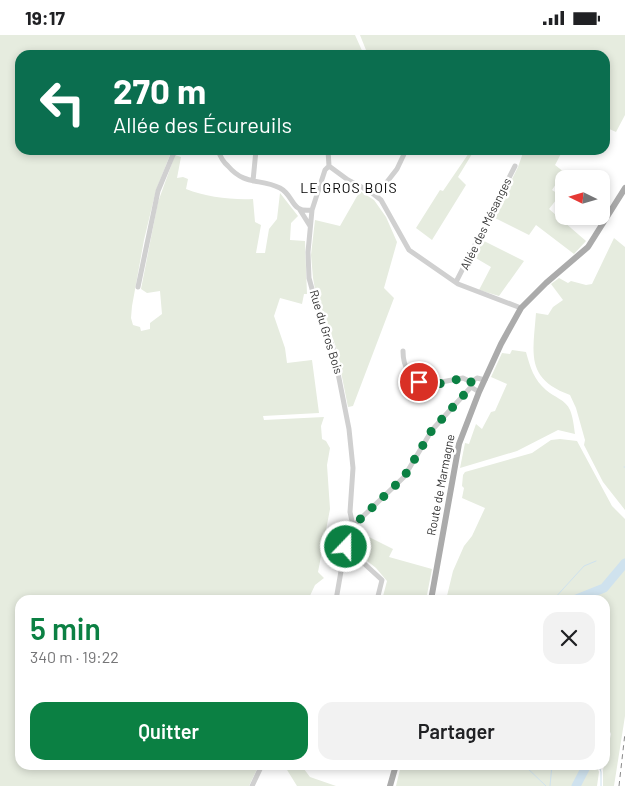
<!DOCTYPE html>
<html lang="fr">
<meta charset="utf-8">
<style>
:root{--surface:#fff;--page:#f2f2f2;--text:#202124;--muted:#757577;--accent:#0b8043}
body{margin:0;font-family:Barlow,sans-serif;background:var(--page);color:var(--text);height:100vh;display:flex;flex-direction:column;font-size:19px;white-space:nowrap}
*{box-sizing:border-box;margin:0}
p{font-size:16px;color:var(--muted)}
.icon{flex:none;width:28px;height:28px;fill:none;stroke:currentColor;stroke-width:2;stroke-linecap:round;stroke-linejoin:round}
.map{position:relative;flex:1;overflow:hidden}
.panel{position:absolute;left:15px;top:560px;width:595px;height:175px;display:flex;flex-direction:column;background:var(--surface);border-radius:15px;box-shadow:0 2px 8px #0003}
.panel>*{flex:none}
.hud{position:absolute;left:15px;top:15px;width:595px;height:105px;border-radius:15px;box-shadow:0 2px 8px #0003;background:#0b6e4f;color:#fff;overflow:hidden}
.needle{width:32px;rotate:275deg}
.controls{position:absolute;left:555px;top:135px;display:grid;gap:10px}
.controls a{display:grid;place-items:center;width:55px;height:55px;border-radius:10px;background:var(--surface);box-shadow:0 2px 8px #0003;font-size:25px}
.pin{position:absolute;display:grid;place-items:center;width:42px;height:42px;color:#fff;margin:-21px;border:2px solid #fff;border-radius:50%;box-shadow:0 1px 5px #0007}
.me{position:absolute;width:55px;margin:-28px;rotate:22deg;stroke-linejoin:round;filter:drop-shadow(0 0 4px #0008)}
.turn{display:flex;align-items:center;gap:18px;height:105px;padding:0 15px;font-size:22px}
.turn .icon{width:65px;height:65px;stroke-width:2.5}
.turn b{display:block;font-size:35px;line-height:42px}
.round{display:grid;place-items:center;flex:none;width:52px;height:52px;border-radius:15px;background:var(--page)}
.overview{display:flex;align-items:center;justify-content:space-between;height:85px;padding:0 15px}
h1{font-size:30px;font-weight:600;line-height:38px;color:var(--accent)}
.cta{display:flex;gap:10px;margin-top:auto;padding:10px 15px}
.cta a{flex:1;height:58px;border-radius:15px;background:var(--accent);color:#fff;font-size:20px;font-weight:600;line-height:58px;text-align:center}
.cta a+a{background:var(--page);color:var(--text)}
.status{display:flex;justify-content:space-between;align-items:center;height:35px;padding:0 25px;background:var(--surface);direction:ltr}
.status svg{height:14px;fill:currentColor}
.map>svg:first-child{display:block}
</style>
<div class="status"><b>19:17</b><svg viewBox="0 0 49 12"><path d="M0 12V9h3v3zM5 12V6h3v6zM10 12V3h3v9zM15 12V0h3v12zM26 1h20v11H26zM47 4h2v5h-2z"/></svg></div>
<div class="map">
<svg width="625" height="751" viewBox="0 0 625 751">
<rect width="100%" height="100%" fill="#fff"/>
<path fill="#e6ecdf" d="M0 0H355L364 20H20V115H172L156 155 144 205 132 271 131 283 133 290 140 292 141 296 150 294V288L162 279 160 256 147 258 141 254 158 167 175 120 181 122 177 143 183 142 188 144 186 154C206 162 231 165 253 164L255 187 261 190 256 218H265L269 194 277 184 280 158 298 181 291 188 290 205 305 206 307 259H304L302 269 280 263 274 281 285 313 287 328 312 325 319 378 263 381 264 385 324 382 321 391 322 404 326 406 330 413 327 430 330 474 318 537 324 543 315 550 308 565H20V730H259L249 751H0Z
M360 0H625V80L616 97 605 92V20H368Z
M471 115H490L488 120 477 115 472 119 458 142 466 150 432 205 416 193 440 155 443 156Z
M524 115H563L555 130 564 137 552 155 560 160 549 174 586 206 574 219 536 190 529 200 493 182 518 132Z
M360 156 374 165 386 182 397 207 384 253 394 263 353 371 348 372 336 312 316 260 313 243 311 220 315 185 340 191Z
M614 203 625 212V475L603 447 584 410 585 405 576 373 570 360C525 344 533 318 536 278L548 280 553 272 563 265 551 249 559 243 568 248 571 246 586 250 592 249Z
M482 205 524 226 499 261 479 255 491 232 474 222Z
M512 315 526 317C530 332 534 345 546 355 554 362 566 365 570 375 573 382 574 392 575 399L558 395 517 416 460 433 465 408 469 409 476 389 482 394 491 377 495 376 507 349 491 342 502 318 510 319Z
M560 404 577 406 612 471 625 484V681L614 751H603V735L611 699 605 686V565H446L453 536 464 511 472 501 485 473 462 463 464 453 462 451 463 440 465 437 532 418 551 405Z
M359 497 393 514 389 522 432 534 426 565H382L387 546 376 533 356 517 354 510Z
M284 730H301L310 742 336 751H297Z
M401 730H596L599 737 597 751H396Z"/>
<g fill="none" stroke-linecap="round" stroke-linejoin="round">
<path stroke="#cfe2ee" stroke-width="1" d="M624 432H625
M553 565 584 531 596 526
M605 694 607 699 605 712
M524 730 546 751
M599 730 601 737V751
M550 751 552 730"/>
<path stroke="#cfe2ee" stroke-width="9" d="M574 565 604 553 625 528
M576 751 587 730"/>
<path stroke="#d0d0d0" stroke-width="5" d="M218 115C220 121 223 127 228 131 245 151 260 143 280 153 295 161 290 178 312 175
M328 115 329 131
M253 146 256 115
M376 161 397 134 406 115
M300 175 310 191
M456 247 515 131
M138 252 158 156 175 115
M403 316C403 333 410 342 425 350L463 343 471 347
M479 357 471 352V347L477 343 485 345
M353 491 350 477 353 433 349 394 333 313 317 272 309 243 308 217 312 175 325 135 329 131 348 145 371 157 381 165 409 215 458 249 521 273
M346 512 382 545 377 565
M336 565 344 519 353 491 404 442 432 395 471 352
M252 751 262 730"/>
<path stroke="#ababab" stroke-width="6" d="M431 565 459 409 479 357 501 309 521 273 546 248 588 212 625 153
M390 751 396 730"/>
<path stroke="#888" stroke-width="1" stroke-dasharray="5 4" stroke-linecap="butt" d="M619 751 625 698"/>
</g>
<g fill="none" stroke-linecap="round" stroke-linejoin="round">
<path stroke="#0b8043" stroke-width="9" stroke-dasharray="0 16.2" d="M346 512 353 491 404 442 432 395 471 352V347L463 343C449 346 432 353 419 347"/>
</g>
<g text-anchor="middle" stroke-width="5" stroke-linejoin="round" paint-order="stroke">
<g font-size="12" fill="#333" stroke="#fff">
<text transform="translate(486 189) rotate(-64)" y="4">Allée des Mésanges</text>
<text transform="translate(326 297) rotate(73)" y="4">Rue du Gros Bois</text>
<text transform="translate(441 450) rotate(-79)" y="4">Route de Marmagne</text>
</g>
<g font-size="14" letter-spacing="1" fill="#000" stroke="#fff">
<text x="349" y="158">LE GROS BOIS</text>
</g>
</g>
</svg>
<div class="controls">
<a><svg class="needle" viewBox="-14 -14 28 28"><path d="M0-13l5 13h-10z" fill="#e53935"/><path d="M0 13l5-13h-10z" fill="#757577"/></svg></a>
</div>
<div class="pin" style="left:419px;top:347px;background:#d93025"><svg class="icon" aria-label="arrive" viewBox="0 0 24 24"><path d="M6 21V4h12l-3 4 3 4H6"/></svg></div>
<svg class="me" style="left:346px;top:512px" viewBox="-20 -20 40 40"><circle r="17" fill="#0b8043" stroke="#fff" stroke-width="3"/><path d="M0-11L8 9 0 5-8 9z" fill="#fff"/></svg>
<div class="hud">
<div class="turn"><svg class="icon" aria-label="left" viewBox="0 0 24 24"><path d="M17 20v-9H6M10 6l-5 5 5 5"/></svg><div><b>270 m</b>Allée des Écureuils</div></div>
</div>
<section class="panel">
<div class="overview"><div><h1>5 min</h1><p>340 m · 19:22</p></div><a class="round"><svg class="icon" aria-label="close" viewBox="0 0 24 24"><path d="M6 6l12 12M18 6L6 18"/></svg></a></div>
<div class="cta"><a>Quitter</a><a>Partager</a></div>
</section>
</div>
